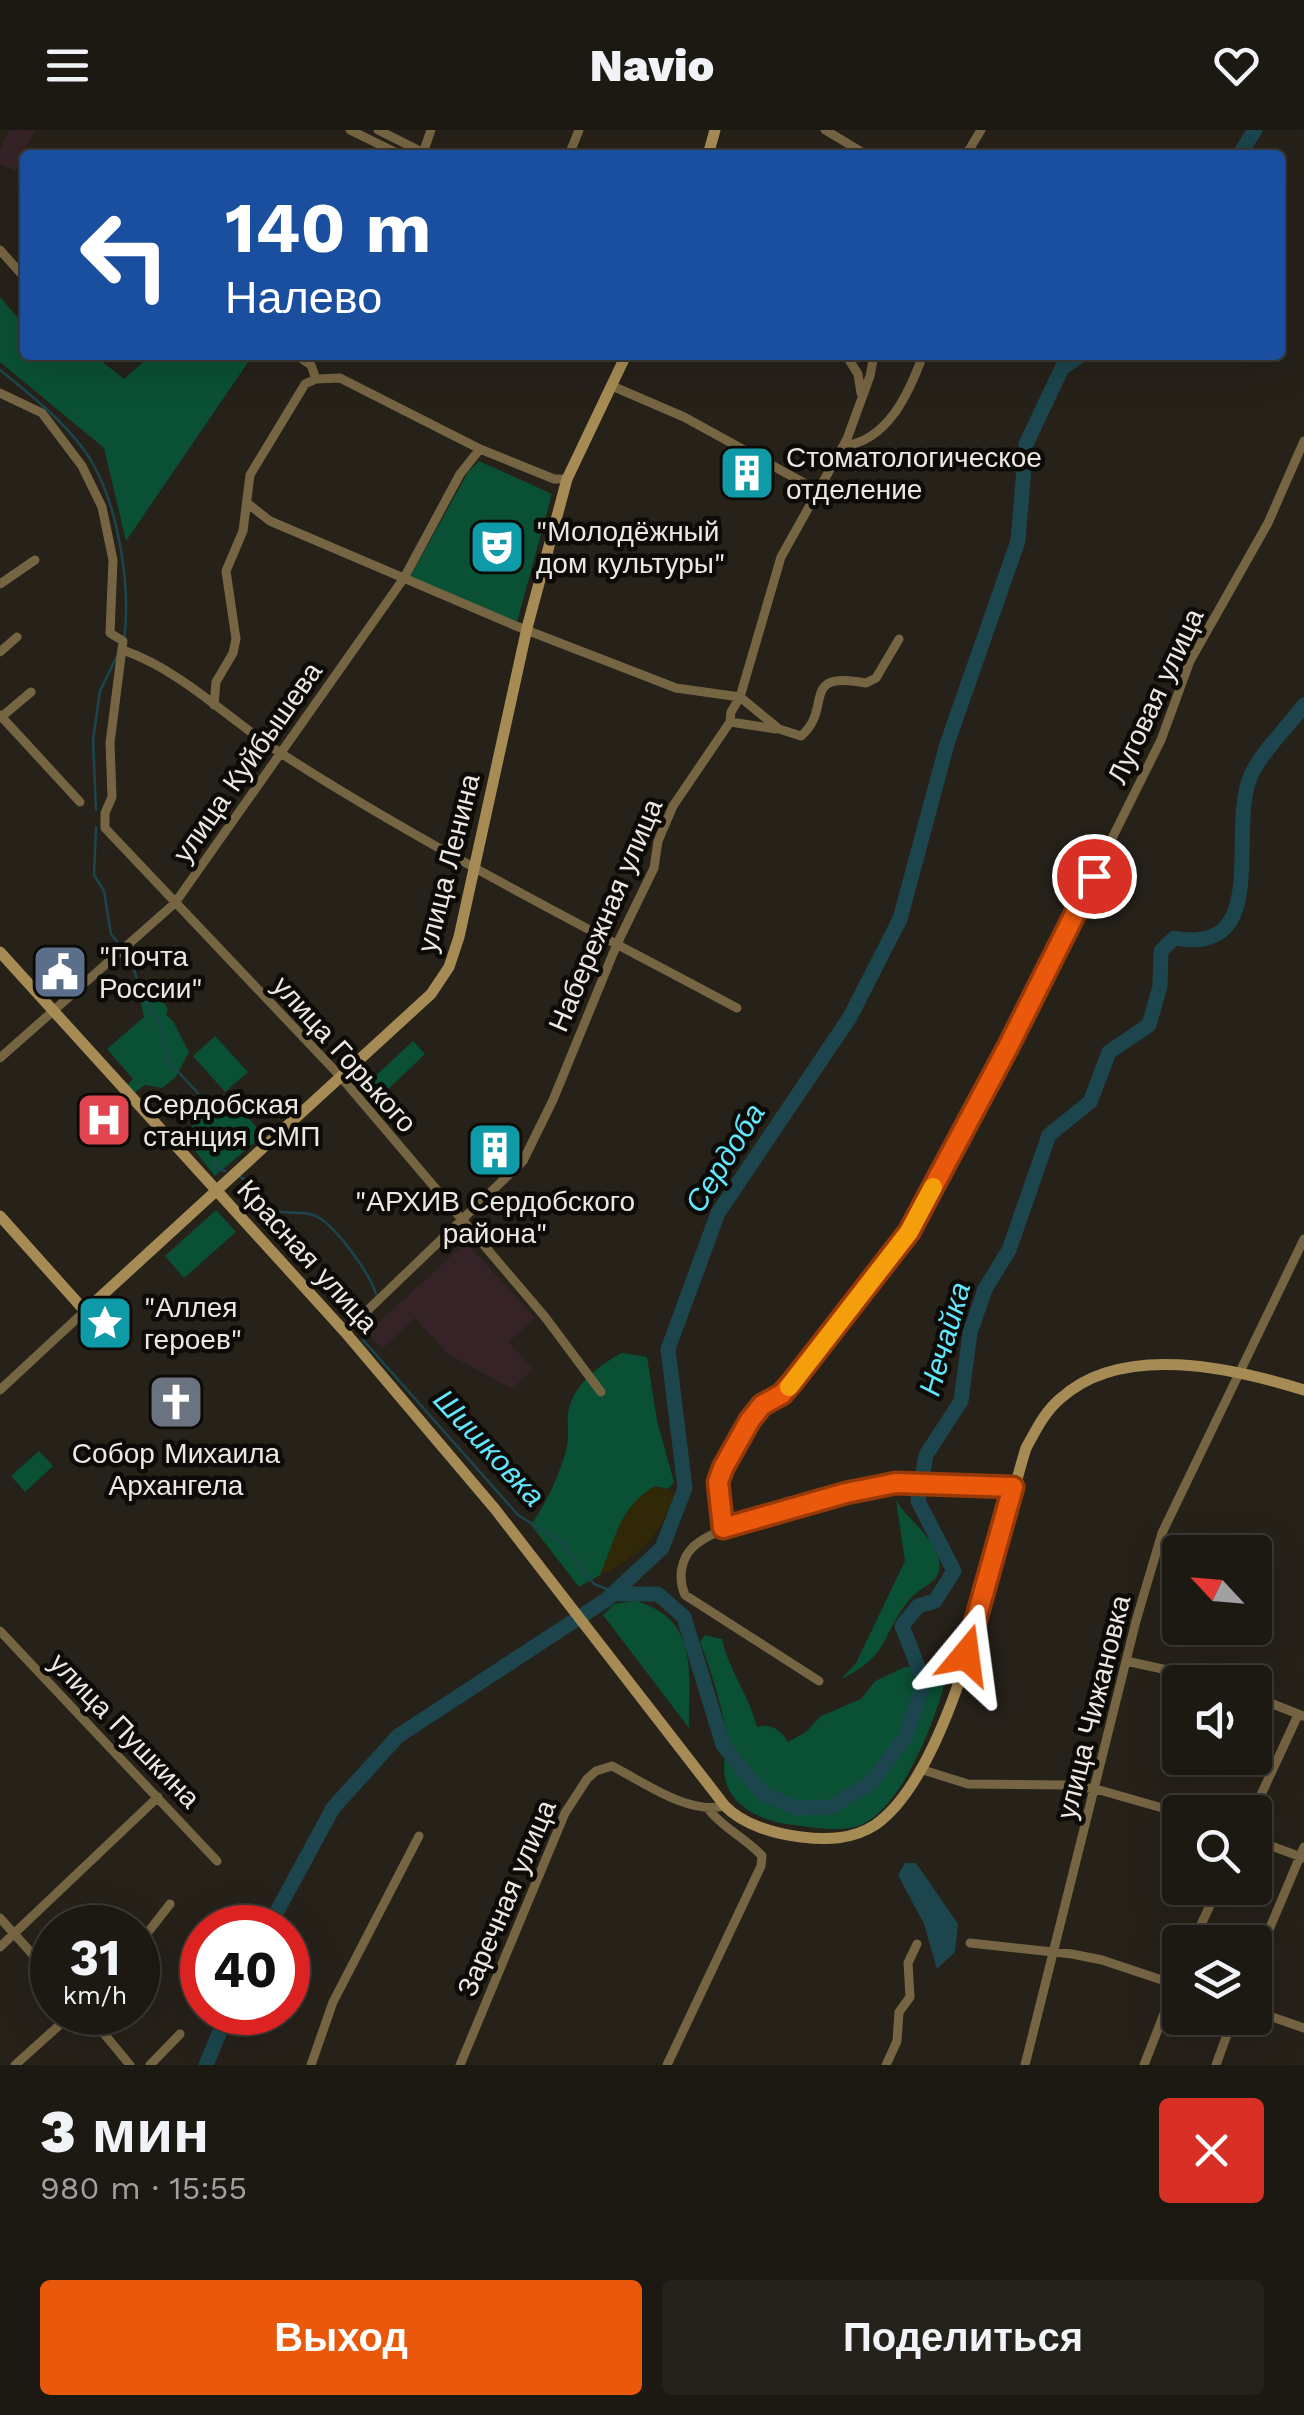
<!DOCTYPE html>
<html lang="ru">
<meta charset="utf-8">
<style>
:root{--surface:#1c1913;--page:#25221c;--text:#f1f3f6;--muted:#a0a0a0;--line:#3a3833;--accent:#ea580c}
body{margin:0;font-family:"Work Sans",sans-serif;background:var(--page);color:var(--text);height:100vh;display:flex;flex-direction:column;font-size:38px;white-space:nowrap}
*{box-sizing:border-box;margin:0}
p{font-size:32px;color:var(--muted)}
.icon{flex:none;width:55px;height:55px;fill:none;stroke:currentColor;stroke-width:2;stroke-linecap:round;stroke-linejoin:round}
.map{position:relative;height:1935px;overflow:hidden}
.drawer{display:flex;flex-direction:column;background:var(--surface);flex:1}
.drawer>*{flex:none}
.hud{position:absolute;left:20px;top:20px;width:1265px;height:210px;border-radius:10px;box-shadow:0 10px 40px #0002,0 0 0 2px var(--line);background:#1a4fa0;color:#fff;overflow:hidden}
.needle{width:65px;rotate:296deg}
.controls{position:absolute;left:1162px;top:1405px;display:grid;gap:20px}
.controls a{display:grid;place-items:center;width:110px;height:110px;border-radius:10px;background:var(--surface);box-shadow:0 10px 40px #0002,0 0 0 2px var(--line);font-size:50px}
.speed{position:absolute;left:30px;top:1775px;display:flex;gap:20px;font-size:50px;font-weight:700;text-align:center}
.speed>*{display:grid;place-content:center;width:130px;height:130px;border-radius:50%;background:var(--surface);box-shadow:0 10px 40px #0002,0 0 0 2px var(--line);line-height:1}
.speed small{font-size:25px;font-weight:400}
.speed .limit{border:15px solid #d22;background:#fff;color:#111}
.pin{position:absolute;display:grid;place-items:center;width:85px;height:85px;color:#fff;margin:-42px;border:5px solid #fff;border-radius:50%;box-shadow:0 2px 10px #0007}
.me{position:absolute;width:110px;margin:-55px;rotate:16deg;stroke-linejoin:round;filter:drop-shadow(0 0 8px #0008)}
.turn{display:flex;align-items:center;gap:35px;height:210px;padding:0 40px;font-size:45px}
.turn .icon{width:130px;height:130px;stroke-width:2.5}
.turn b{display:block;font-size:70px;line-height:85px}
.round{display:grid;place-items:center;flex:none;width:105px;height:105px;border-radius:10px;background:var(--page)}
.headline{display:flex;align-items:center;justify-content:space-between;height:170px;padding:0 40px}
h1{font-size:60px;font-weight:800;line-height:75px}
.button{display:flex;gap:20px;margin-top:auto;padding:20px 40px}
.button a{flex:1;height:115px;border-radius:10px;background:var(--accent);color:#fff;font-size:40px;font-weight:800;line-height:115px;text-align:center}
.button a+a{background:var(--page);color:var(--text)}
header{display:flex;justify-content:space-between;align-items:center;height:130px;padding:0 40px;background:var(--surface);font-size:45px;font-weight:800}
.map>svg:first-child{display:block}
</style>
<header><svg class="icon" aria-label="menu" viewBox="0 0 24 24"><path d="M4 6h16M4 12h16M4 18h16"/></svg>Navio<svg class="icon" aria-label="heart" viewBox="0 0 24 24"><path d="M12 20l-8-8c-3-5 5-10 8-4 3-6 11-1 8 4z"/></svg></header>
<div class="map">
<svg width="1304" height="1935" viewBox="0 0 1304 1935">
<rect width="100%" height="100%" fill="#262119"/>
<path fill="#352328" d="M9 0H35L16 41 0 34V19Z
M466 1112 535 1188 509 1212 533 1239 512 1259 448 1224 415 1188 382 1219 367 1203Z"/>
<path fill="#0a5034" d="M0 167 25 196V225H94L124 249 151 225H253L126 411 104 318 0 232Z
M479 331 552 364 516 496 410 447 468 342Z
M151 866 161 869 168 879 166 885 173 891 189 922 176 947 162 958 145 955 134 963 127 955 133 949 107 919 144 887 140 870Z
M215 906 248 942 225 962 193 926Z
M413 911 425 924 383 964 370 951Z
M229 965 263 1005 215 1046 182 1005Z
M216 1080 236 1102 184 1148 165 1126Z
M622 1223 647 1227 657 1291 674 1352 668 1359 655 1356 609 1425 600 1445 579 1457 531 1395C548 1370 559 1346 567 1317 569 1306 567 1296 568 1285 570 1257 599 1235 622 1223Z
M39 1321 53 1336 25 1362 11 1346Z
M896 1370C908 1390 931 1404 938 1427 946 1452 923 1454 911 1468 880 1504 892 1525 841 1549L856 1533 905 1431Z
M636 1471C701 1490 688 1544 689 1598L603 1485 614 1474Z
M705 1505 722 1509C729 1541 749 1565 757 1597 771 1593 781 1600 788 1612L806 1602 821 1586 861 1569 875 1551 905 1537H924L944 1520 952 1521C945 1567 905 1684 855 1697 833 1702 809 1697 786 1694 766 1691 739 1680 729 1660 717 1634 731 1620 726 1600 720 1570 711 1541 700 1512Z"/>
<path fill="#312807" d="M655 1356 675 1362C663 1402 638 1430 600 1445 616 1409 618 1378 655 1356Z"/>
<path fill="#1c454d" d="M905 1733H916L958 1794 955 1822 937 1839 924 1794 898 1745Z"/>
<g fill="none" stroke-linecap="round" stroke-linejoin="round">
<path stroke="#1c454d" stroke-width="2.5" d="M0 240C32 266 73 298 93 334 119 380 131 458 124 510
M96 680 93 610 100 561 117 526
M96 697 94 745 104 761 111 804 130 828 144 870 159 892 168 931 198 963 208 992 216 1038 225 1041
M240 1047C257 1053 261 1069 274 1079 285 1086 301 1080 313 1085 333 1091 370 1144 376 1164
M372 1183 363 1210 518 1385 561 1412 594 1454 614 1462"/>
<path stroke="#1c454d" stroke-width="15" d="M1239 25 1255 0
M612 1464H658L684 1487 723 1615 762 1663 796 1678 832 1677 872 1652 906 1606 924 1552 902 1496 918 1476 935 1471 954 1441 918 1371 926 1325 961 1271 970 1203 985 1159 1009 1120 1049 1005 1090 972 1109 922 1149 895 1160 856 1161 821 1174 808C1275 827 1225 697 1252 643 1264 619 1288 597 1304 575
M268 1798 333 1678 398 1606 606 1470 662 1418 685 1358 668 1219 718 1083 850 887 900 789 947 614 1018 411 1026 314 1062 238 1081 225
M206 1935 228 1882"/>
<path stroke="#766543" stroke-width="9" d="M350 0 401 25
M378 0 428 25
M825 0 867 25
M423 23 431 0
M569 25 579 0
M966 25 981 0
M0 120 25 148
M296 225 311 235 316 249 340 248 480 319 554 349H567
M846 225 858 244 861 263
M612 256 684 287 817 360
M0 263 42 283 82 336 102 377 113 430 110 503 123 511 110 613 112 667 105 683V698L340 946 545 1187 601 1262
M843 316C888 311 909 263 923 225
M247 373 270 391 516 496 676 558 740 567 779 599 801 606C834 578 798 540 866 553L876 548 899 509
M0 454 35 430
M123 520C183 541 229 590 282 624 428 718 584 796 737 878
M0 522 17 507
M214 575 216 552 233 523 236 509 226 441 243 401 250 345 305 254 316 249
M0 585 80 672
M0 588 31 562
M730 592 776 599
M0 928 175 773 404 448 460 344 480 319
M345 1202 523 1031 553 970 617 814 654 738 658 711 673 676 730 592 731 582 740 567 781 427 847 309 870 246 874 225
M0 1260 85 1181
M723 1398 718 1352 723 1338 739 1307 762 1275 782 1264 794 1250 909 1102 1008 917 1161 610 1190 531 1268 393 1304 311
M0 1501 217 1731
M1126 1531 1222 1552
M819 1551 685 1465C678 1449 680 1429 694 1416 722 1391 859 1355 898 1353 936 1351 975 1356 1013 1357
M1255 1567 1303 1586
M920 1639 968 1654 1065 1655 1096 1659 1180 1683
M1253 1682 1298 1585
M1255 1710 1304 1728
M0 1788 52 1846
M1193 1812 1218 1758
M970 1813 1072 1824 1102 1830 1180 1856
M138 1815 170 1774
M0 1817 158 1667
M1255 1833 1304 1717
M1255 1881 1304 1898
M86 1882 130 1935
M15 1935 74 1882
M150 1935 180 1904
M311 1935 333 1872 419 1706
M460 1935 565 1683 587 1649 596 1641 612 1636C645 1653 688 1685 725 1676
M667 1935 761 1736 762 1726C746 1708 724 1699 709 1680
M886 1935 897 1911 899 1882 910 1867 908 1833 917 1814
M1025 1935 1136 1491 1162 1403 1304 1109
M1144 1935 1180 1843
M1216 1935 1233 1888"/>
<path stroke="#a68b54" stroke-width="11" d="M708 25 715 0
M0 822 345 1202 495 1379 725 1676C743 1695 776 1704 801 1707 826 1710 852 1710 875 1695 955 1640 996 1413 1026 1318 1036 1300 1045 1281 1061 1268 1123 1212 1233 1238 1304 1260
M0 1086 85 1181 431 864 449 837 459 807 527 498 567 349 626 225"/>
</g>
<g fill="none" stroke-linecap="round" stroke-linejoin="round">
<g stroke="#983908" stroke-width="25">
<path id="route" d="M966 1525 1013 1357 896 1353 846 1363 723 1398 718 1352 723 1338 750 1290 762 1275 782 1264 794 1250 909 1102 1008 917 1094 746"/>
</g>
<use href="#route" stroke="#ea580c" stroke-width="18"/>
<path stroke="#f59e0b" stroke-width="18" d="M789 1257 909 1102 933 1057"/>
</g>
<defs>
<g id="building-square" transform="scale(2.875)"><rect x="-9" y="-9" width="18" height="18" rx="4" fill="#0f9aa8" stroke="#0d0b07"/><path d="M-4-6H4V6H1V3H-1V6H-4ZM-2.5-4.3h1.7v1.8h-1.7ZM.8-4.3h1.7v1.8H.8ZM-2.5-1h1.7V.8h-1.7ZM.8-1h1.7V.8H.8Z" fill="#fff"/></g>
<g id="theatre-square" transform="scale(2.875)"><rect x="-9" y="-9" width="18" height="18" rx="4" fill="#0f9aa8" stroke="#0d0b07"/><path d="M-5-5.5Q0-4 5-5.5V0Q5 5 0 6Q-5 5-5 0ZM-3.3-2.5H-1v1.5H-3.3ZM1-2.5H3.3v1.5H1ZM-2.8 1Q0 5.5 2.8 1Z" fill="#fff"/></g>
<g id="civic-square" transform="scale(2.875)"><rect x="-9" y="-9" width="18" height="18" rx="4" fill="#5c6f8a" stroke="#0d0b07"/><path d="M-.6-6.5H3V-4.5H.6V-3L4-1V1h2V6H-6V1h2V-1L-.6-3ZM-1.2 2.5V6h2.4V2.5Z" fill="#fff"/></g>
<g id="hospital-square" transform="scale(2.875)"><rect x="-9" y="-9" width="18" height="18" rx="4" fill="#e0444e" stroke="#0d0b07"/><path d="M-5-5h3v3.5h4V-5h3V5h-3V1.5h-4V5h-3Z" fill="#fff"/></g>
<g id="sight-square" transform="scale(2.875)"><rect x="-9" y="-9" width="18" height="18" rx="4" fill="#0f9aa8" stroke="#0d0b07"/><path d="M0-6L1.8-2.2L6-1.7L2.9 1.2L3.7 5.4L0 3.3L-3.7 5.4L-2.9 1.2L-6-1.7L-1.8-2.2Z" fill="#fff"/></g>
<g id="church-square" transform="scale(2.875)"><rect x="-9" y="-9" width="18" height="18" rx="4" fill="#6b7280" stroke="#0d0b07"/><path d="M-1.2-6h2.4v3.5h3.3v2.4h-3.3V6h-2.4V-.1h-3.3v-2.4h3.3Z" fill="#fff"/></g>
</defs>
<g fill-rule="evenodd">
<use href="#building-square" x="747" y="343"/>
<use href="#theatre-square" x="497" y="417"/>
<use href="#civic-square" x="60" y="842"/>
<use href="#hospital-square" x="104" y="990"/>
<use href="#building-square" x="495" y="1020"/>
<use href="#sight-square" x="105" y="1193"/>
<use href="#church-square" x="176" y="1272"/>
</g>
<g text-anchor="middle" stroke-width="9" stroke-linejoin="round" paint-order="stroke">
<g font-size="28" fill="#ece8e3" stroke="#0d0b07" text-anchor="start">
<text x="786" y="337">Стоматологическое<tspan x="786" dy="32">отделение</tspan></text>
<text x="536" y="411">"Молодёжный<tspan x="536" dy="32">дом культуры"</tspan></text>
<text x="99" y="836">"Почта<tspan x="99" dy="32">России"</tspan></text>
<text x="143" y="984">Сердобская<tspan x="143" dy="32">станция СМП</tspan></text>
<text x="495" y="1081" text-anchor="middle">"АРХИВ Сердобского<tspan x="495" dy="32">района"</tspan></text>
<text x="144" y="1187">"Аллея<tspan x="144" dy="32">героев"</tspan></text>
<text x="176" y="1333" text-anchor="middle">Собор Михаила<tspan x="176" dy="32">Архангела</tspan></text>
</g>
<g font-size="28" fill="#ece8e3" stroke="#0d0b07">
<text transform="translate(1155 566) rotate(-65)" y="10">Луговая улица</text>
<text transform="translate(247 632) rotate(-55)" y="10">улица Куйбышева</text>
<text transform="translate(448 733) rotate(-76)" y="10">улица Ленина</text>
<text transform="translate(605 785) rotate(-67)" y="10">Набережная улица</text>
<text transform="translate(345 924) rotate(48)" y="10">улица Горького</text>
<text transform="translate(308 1126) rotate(48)" y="10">Красная улица</text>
<text transform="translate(1093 1577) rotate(-76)" y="10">улица Чижановка</text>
<text transform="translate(125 1600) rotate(46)" y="10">улица Пушкина</text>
<text transform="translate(506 1768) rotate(-67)" y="10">Заречная улица</text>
</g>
<g font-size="30" font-style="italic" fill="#63e7fe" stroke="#0d0b07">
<text transform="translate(725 1028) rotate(-58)" y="10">Сердоба</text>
<text transform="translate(945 1209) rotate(-74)" y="10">Нечайка</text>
<text transform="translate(489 1318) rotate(47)" y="10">Шишковка</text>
</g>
</g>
</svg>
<div class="controls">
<a><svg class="needle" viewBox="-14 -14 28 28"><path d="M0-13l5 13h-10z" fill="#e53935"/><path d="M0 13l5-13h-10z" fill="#a0a0a0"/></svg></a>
<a><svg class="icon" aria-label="sound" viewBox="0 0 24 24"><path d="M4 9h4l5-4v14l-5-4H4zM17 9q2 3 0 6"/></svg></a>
<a><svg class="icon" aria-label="search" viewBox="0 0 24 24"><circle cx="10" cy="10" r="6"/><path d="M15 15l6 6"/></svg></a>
<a><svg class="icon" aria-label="layers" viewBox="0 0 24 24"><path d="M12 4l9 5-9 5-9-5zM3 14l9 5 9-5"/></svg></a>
</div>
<div class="speed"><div>31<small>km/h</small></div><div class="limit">40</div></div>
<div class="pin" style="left:1094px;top:746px;background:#d93025"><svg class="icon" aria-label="arrive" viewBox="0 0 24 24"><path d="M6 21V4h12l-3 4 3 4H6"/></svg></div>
<svg class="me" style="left:966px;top:1525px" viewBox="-20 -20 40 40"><path d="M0-17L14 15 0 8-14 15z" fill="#ea580c" stroke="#fff" stroke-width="4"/></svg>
<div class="hud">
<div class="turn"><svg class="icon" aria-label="left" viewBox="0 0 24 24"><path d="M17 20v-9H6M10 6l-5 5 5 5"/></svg><div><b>140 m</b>Налево</div></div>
</div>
</div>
<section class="drawer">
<div class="headline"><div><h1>3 мин</h1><p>980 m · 15:55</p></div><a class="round" style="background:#d93025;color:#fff"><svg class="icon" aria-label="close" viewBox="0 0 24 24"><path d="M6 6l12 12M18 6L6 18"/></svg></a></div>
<div class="button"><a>Выход</a><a>Поделиться</a></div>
</section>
